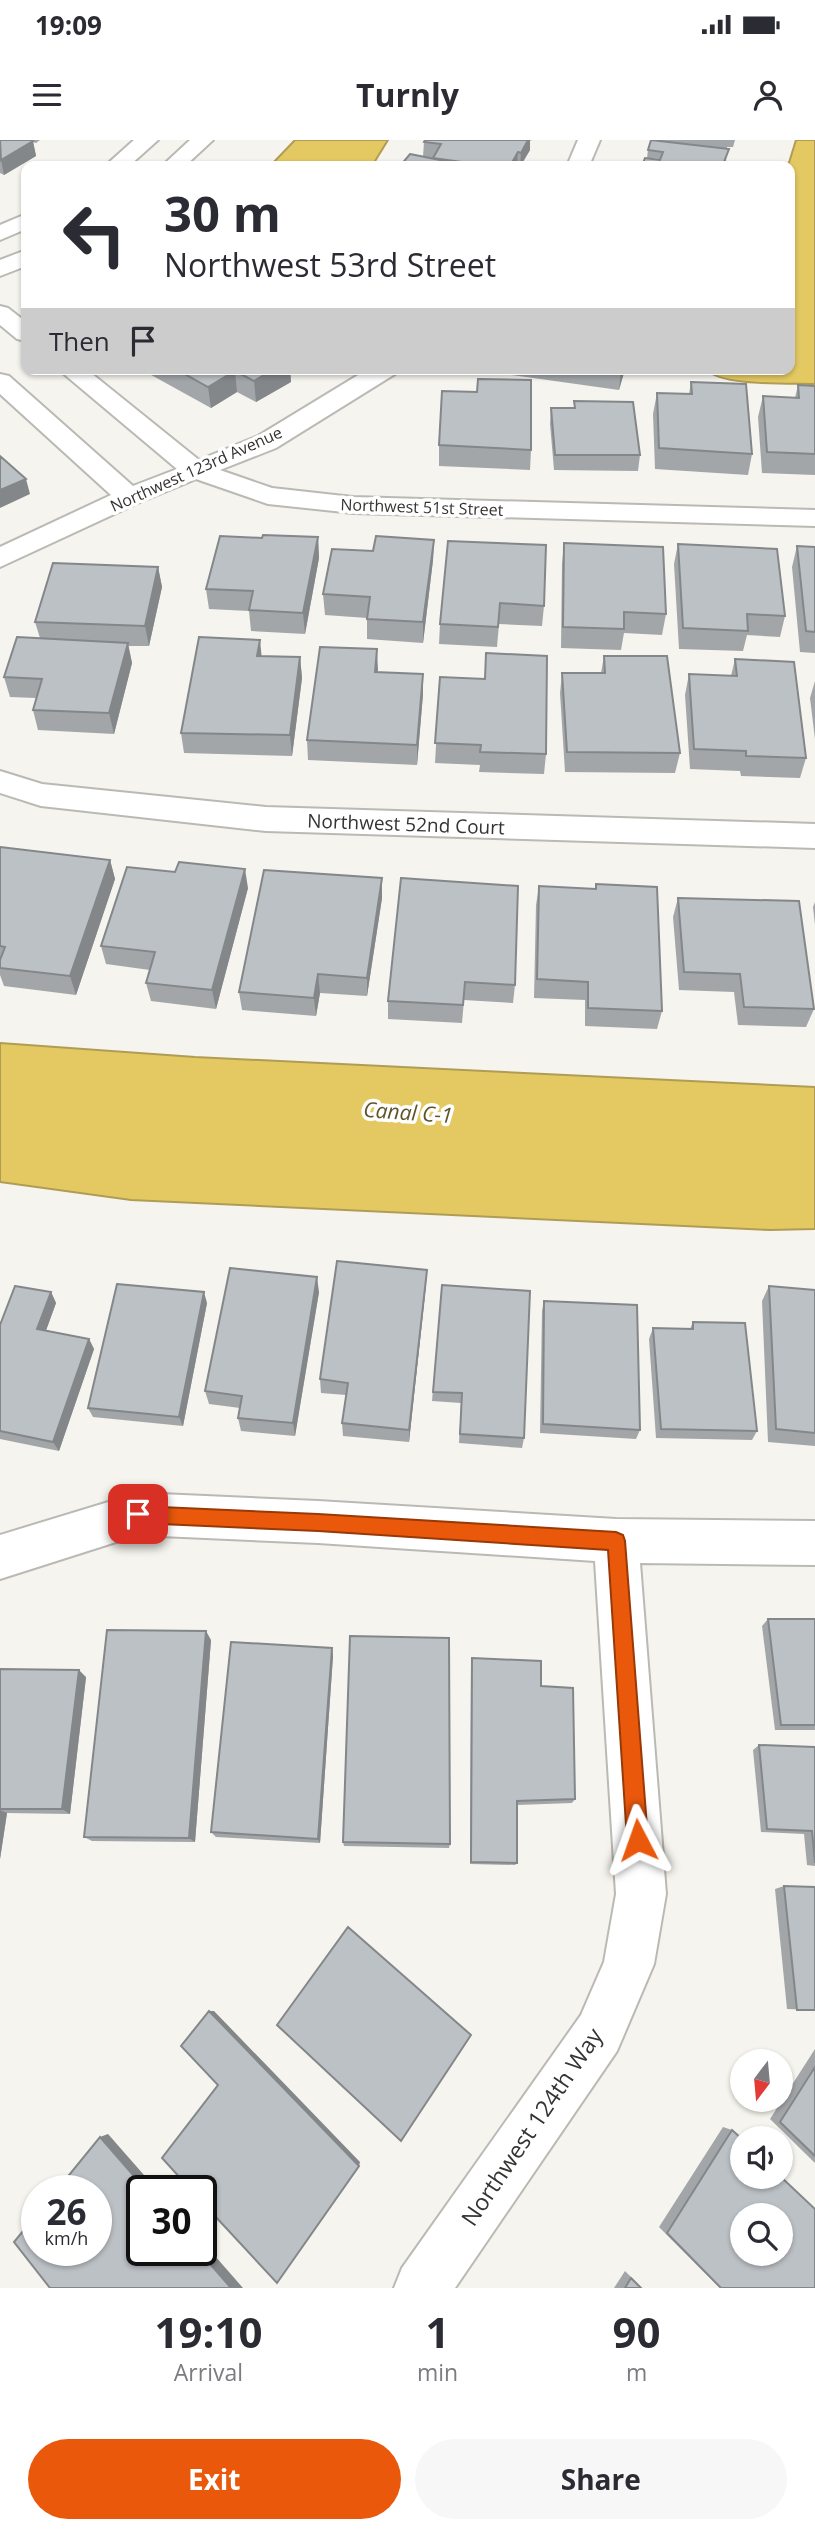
<!DOCTYPE html>
<style>
:root{--surface:#fff;--page:#f7f7f7;--text:#2b2b33;--muted:#7c7c81;--accent:#ea580c}
body{margin:0;font-family:"Open Sans",sans-serif;background:var(--page);color:var(--text);height:100vh;display:flex;flex-direction:column;font-size:26px;white-space:nowrap}
*{box-sizing:border-box;margin:0}
p{font-size:23px;color:var(--muted)}
.icon{flex:none;width:38px;height:38px;fill:none;stroke:currentColor;stroke-width:2;stroke-linecap:round;stroke-linejoin:round}
.map{position:relative;height:2148px;overflow:hidden}
.side{display:flex;flex-direction:column;background:var(--surface);flex:1}
.side>*{flex:none}
.top-card{position:absolute;left:21px;top:21px;width:774px;height:214px;border-radius:14px;box-shadow:0 2px 5px #0004;background:#fff;color:var(--text);overflow:hidden}
.needle{width:46px;rotate:196deg}
.controls{position:absolute;left:730px;top:1909px;display:grid;gap:14px}
.controls a{display:grid;place-items:center;width:63px;height:63px;border-radius:50%;background:var(--surface);box-shadow:0 2px 5px #0004;font-size:35px}
.speed{position:absolute;left:21px;top:2035px;display:flex;gap:14px;font-size:35px;font-weight:700;text-align:center}
.speed>*{display:grid;place-content:center;width:91px;height:91px;border-radius:50%;background:var(--surface);box-shadow:0 2px 5px #0004;line-height:1}
.speed small{font-size:18px;font-weight:400}
.speed .limit{border:4px solid #111;border-radius:10px;background:#fff;color:#111}
.pin{position:absolute;display:grid;place-items:center;width:60px;height:60px;color:#fff;margin:-30px;border-radius:14px;box-shadow:0 4px 10px #0006}
.me{position:absolute;width:77px;margin:-38px;rotate:356deg;stroke-linejoin:round;filter:drop-shadow(0 0 5px #0008)}
.turn{display:flex;align-items:center;gap:24px;height:147px;padding:0 28px;font-size:32px}
.turn .icon{width:91px;height:91px;stroke-width:2.5}
.turn b{display:block;font-size:49px;line-height:60px}
.then{display:flex;align-items:center;height:66px;padding:0 28px;background:#0003;gap:14px;font-size:26px}
.eta{display:flex;justify-content:space-evenly;align-items:center;height:119px;text-align:center}
.eta b{font-size:42px;font-weight:700;line-height:49px}
.cta{display:flex;gap:14px;margin-top:auto;padding:14px 28px}
.cta a{flex:1;height:80px;border-radius:42px;background:var(--accent);color:#fff;font-size:28px;font-weight:700;line-height:80px;text-align:center}
.cta a+a{background:var(--page);color:var(--text)}
.status{display:flex;justify-content:space-between;align-items:center;height:49px;padding:0 35px;background:var(--surface);direction:ltr}
.status svg{height:19px;fill:currentColor}
header{display:flex;justify-content:space-between;align-items:center;height:91px;padding:0 28px;background:var(--surface);font-size:32px;font-weight:700}
.map>svg:first-child{display:block}
</style>
<div class="status"><b>19:09</b><svg viewBox="0 0 49 12"><path d="M0 12V9h3v3zM5 12V6h3v6zM10 12V3h3v9zM15 12V0h3v12zM26 1h20v11H26zM47 4h2v5h-2z"/></svg></div>
<header><svg class="icon" aria-label="menu" viewBox="0 0 24 24"><path d="M4 6h16M4 12h16M4 18h16"/></svg>Turnly<svg class="icon" aria-label="person" viewBox="0 0 24 24"><circle cx="12" cy="8" r="4"/><path d="M4 21q1-7 8-7t8 7"/></svg></header>
<div class="map">
<svg width="815" height="2148" viewBox="0 0 815 2148">
<rect width="100%" height="100%" fill="#f5f4ee"/>
<path fill="#e4c962" stroke="#b09c54" stroke-width="2" d="M295 0H388L372 26H270Z
M796 0H815V244C792 243 720 247 706 229H789L788 26Z
M0 903 195 917 815 947V1089L770 1090 131 1060 0 1042Z"/>
<g fill="none" stroke-linecap="round" stroke-linejoin="round">
<g stroke="#bbb9b4" stroke-width="4">
<path id="minor" d="M578 0H600L589 26H567Z
M0 166 8 168 26 182V201L17 199 0 185Z
M58 229H86L199 320 258 296 368 229H398L395 234 276 308 220 330 272 348 353 357 815 370V386L353 373 268 364 196 339 138 363 0 427V407L111 355 0 254V234L9 236 133 346 177 329Z
M0 631 42 644 266 667 815 684V708L266 691 41 666 0 653Z
M138 1353 318 1361 616 1379 815 1381V1425L640 1423 666 1754 654 1824 617 1911 455 2148H394L402 2128 581 1875 604 1822 616 1754 595 1421 318 1403 138 1395 0 1439V1395Z"/>
</g>
<g stroke="#bbb9b4" stroke-width="4">
<path id="tertiary" d="M134 0H158L129 26H105Z
M190 0H213L185 26H162Z
M26 74V89L0 100V85Z
M26 110V126L0 136V120Z"/>
</g>
<use href="#minor" fill="#fff" fill-rule="evenodd"/>
<use href="#tertiary" fill="#fff" fill-rule="evenodd"/>
</g>
<path fill="#a2a6a9" d="M0 0H40L36 3 33 2 36 16 4 35 0 33Z
M425 0H532L530 1V10L521 26H400L433 19 423 17 424 2Z
M651 0H735L733 7H727L726 22 747 26 647 18 648 10Z
M144 229H290L291 242 256 262 237 252 211 268 144 231Z
M498 229H625L619 250 498 233Z
M691 242 752 314 748 335 655 329 653 274 657 253 689 254Z
M798 245 815 246V335L762 333 758 277 763 256 795 258Z
M574 261 640 315 638 331 554 330 550 284 551 268H574Z
M439 305 531 310 530 330 439 326Z
M318 397 319 418 305 494 251 491 249 471 209 469 206 449 262 398Z
M434 400 433 420 423 503 367 499V478L325 475 323 454 373 411Z
M448 401 544 466 542 486 499 484 497 507 439 504 440 484Z
M564 403 666 474 662 495 624 493 621 510 561 508 562 424Z
M678 404 785 476 780 497 747 495 743 511 679 509 674 424Z
M797 406 815 407V513L800 512 792 427Z
M158 427 162 447 149 506H128L132 523 114 594 38 590 33 570 36 558 10 557 4 537 40 498 35 482Z
M261 516 300 517 302 538 292 616 184 613 181 593Z
M604 516 680 613 675 633 565 632 560 553 562 533H601Z
M735 519 806 618 800 638 741 636 740 631 690 629 685 555 689 534 731 536Z
M378 532 423 534V554L417 625 308 620 307 600Z
M440 537 546 614 544 634 479 632 480 625 435 623Z
M815 541V599L810 558Z
M0 707 110 720 115 739 76 855 4 846 0 835Z
M382 738V758L367 856 320 853 316 876 242 870 239 852Z
M401 738 515 845 513 863 464 860 462 883 388 879V861Z
M596 744 662 871 657 889 585 886V860L534 858 536 765 539 746 595 749Z
M248 748 216 869 151 861 146 843 150 830 106 824 101 806Z
M678 758 814 869 806 887 738 885 734 852 679 850 673 777Z
M815 762V785L813 767Z
M426 1145 409 1302 343 1296 342 1283 346 1255 321 1253 320 1239Z
M442 1145 524 1298 522 1308 459 1303 461 1263 432 1261Z
M769 1146 815 1150V1306L768 1302 762 1161Z
M51 1152 56 1163 46 1190 89 1199 94 1209 59 1311 0 1299V1185Z
M319 1152 295 1296 241 1291 238 1278 240 1268 209 1264 205 1251Z
M544 1161 640 1290 636 1299 540 1293 542 1171Z
M207 1163 183 1286 93 1277 88 1268Z
M693 1182 757 1291 752 1300 656 1298 649 1199 653 1188 690 1189Z
M768 1479H815V1590H775L762 1486Z
M211 1500 195 1702 92 1701 84 1697Z
M332 1508 333 1516 320 1703 216 1697 211 1692Z
M472 1518 541 1546 575 1659 572 1663 517 1665V1723L515 1725 470 1724 471 1524Z
M0 1529 86 1537 70 1674 7 1673 0 1719Z
M759 1605 815 1607V1726L807 1725 804 1694 761 1692 753 1610Z
M343 1702 450 1704 449 1708 344 1706Z
M784 1746 815 1870 787 1869 775 1749Z
M815 1909V2023L770 1979Z
M723 1987 732 1990 815 2148H720L659 2087Z
M625 2131 642 2148H614Z"/>
<path fill="#84878a" d="M528 0H530V10L520 26 521 13Z
M33 1 36 16 4 35 1 20Z
M518 12 517 26H510Z
M274 229H290L291 242 256 262 254 241Z
M621 229H625L619 250Z
M235 231 237 252 211 268 208 247Z
M26 339 30 354 0 368V350Z
M318 397 319 418 305 494 303 473Z
M434 400 433 420 423 503V482Z
M158 427 162 447 149 506 145 486Z
M260 500 262 520 257 516Z
M128 503 132 523 114 594 109 573Z
M377 509 378 530 375 552V532Z
M300 517 302 538 292 616 290 595Z
M423 534V554L417 625V605Z
M110 720 115 739 76 855 70 836Z
M245 729 248 748 216 869 212 850Z
M382 738V758L367 856V838Z
M318 834 320 853 316 876 314 858Z
M427 1130 426 1145 409 1302V1290Z
M317 1137 319 1152 295 1296 293 1283Z
M51 1152 56 1163 43 1199 37 1189Z
M204 1152 207 1163 183 1286 179 1277Z
M89 1199 94 1209 59 1311 53 1302Z
M206 1491 211 1500 195 1702 189 1698Z
M332 1508 333 1516 320 1703 318 1699Z
M79 1530 86 1537 70 1674 62 1669Z
M0 1670 7 1673 0 1719Z
M209 1871H214L360 2022 359 2026Z
M108 1994 158 2051H147L100 1997Z
M201 2100 243 2148H231L198 2110H201Z"/>
<path fill="#bcc1c5" stroke="#84878a" stroke-width="2" fill-rule="evenodd" d="M0 0H31L33 1 1 20Z
M425 0H528L521 13 518 12 510 26H490L433 18 441 4 424 2Z
M651 0 729 9 724 22 747 25V26H642L645 18 660 20 663 12 648 10Z
M410 14 470 26H400Z
M176 229H274L254 241 235 231 208 247Z
M478 239 531 240V310L439 305 442 251 477 252Z
M691 242 746 244 752 314 659 308 657 253 692 254Z
M798 245 815 246V314L767 312 763 256 799 258Z
M574 261 633 262 640 315H555L551 268H575Z
M0 316 26 339 0 350Z
M263 395 318 397 303 473 249 470 253 451 206 449 220 396 262 398Z
M376 396 434 400 423 482 367 479 370 457 323 454 332 409 373 411Z
M448 401 546 405 544 466 500 463 498 487 440 484Z
M564 403 663 407 666 474 624 472V489L563 487Z
M678 404 777 409 785 476 747 474 748 491 683 488Z
M797 406 815 407V492L806 491Z
M53 423 158 427 145 486 35 482Z
M17 497 128 503 109 573 33 570 42 539 4 537Z
M199 497 260 500 257 516 300 517 290 595 181 593Z
M320 507 377 509 375 532 423 534 417 605 307 600Z
M486 513 547 516 546 614 480 612 481 605 435 603 440 537 485 539Z
M604 516H667L680 613 567 612 562 533H605Z
M735 519 794 522 806 618 746 616V611L694 609 689 534 737 536Z
M0 707 110 720 70 836 0 828V820L5 807 0 806Z
M179 722 245 729 212 850 146 843 155 812 101 806 127 727 175 732Z
M264 730 382 738 367 838 318 834 314 858 239 852Z
M401 738 518 746 515 845 465 842 463 865 388 861Z
M596 744 657 747 662 871 588 868V842L537 839 539 746 596 749Z
M678 758 799 761 814 869 744 867 740 834 684 832Z
M337 1121 427 1130 409 1290 342 1283 348 1243 320 1239Z
M230 1128 317 1137 293 1283 238 1278 242 1256 205 1251Z
M117 1144 204 1152 179 1277 88 1268Z
M442 1145 530 1151 524 1298 460 1294 462 1253 433 1252Z
M15 1146 51 1152 37 1189 89 1199 53 1302 0 1291V1185Z
M769 1146 815 1150V1293L776 1289Z
M544 1161 637 1165 640 1290 543 1284Z
M693 1182 745 1183 757 1291 661 1289 653 1188 693 1189Z
M768 1479H815V1585H781Z
M107 1490 206 1491 189 1698 84 1697Z
M350 1496 449 1498 450 1704 343 1702Z
M231 1502 332 1508 318 1699 211 1692Z
M472 1518 541 1521V1546L573 1548 575 1659 517 1661V1723L471 1722Z
M0 1529 79 1530 62 1669H0Z
M759 1605 815 1607V1723L812 1691 767 1689Z
M784 1746 815 1747V1870H797Z
M348 1787 471 1895 401 2001 277 1885Z
M209 1871 359 2026 277 2143 201 2061V2051H192L162 2018 218 1945 181 1906Z
M815 1927V2016L780 1982Z
M732 1990 742 1999V2037L780 2036 815 2069V2148H721L667 2093ZM742 2076H780V2114H742Z
M100 1997 147 2051H142V2110H198L231 2148H50L14 2102 37 2074V2110H96V2051H56Z
M631 2138 641 2148H625Z"/>
<path fill="#ea580c" stroke="#983908" stroke-width="2" d="M138 1366 318 1374 616 1392 623 1395 625 1401 648 1700 645 1707 638 1710 630 1707 627 1700 608 1410 318 1391 138 1383 132 1380 129 1374 132 1368Z"/>
<g text-anchor="middle" stroke-width="7" stroke-linejoin="round" paint-order="stroke">
<g font-size="16" fill="#353432" stroke="#fff">
<text transform="translate(196 329) rotate(-24)" y="6">Northwest 123rd Avenue</text>
<text transform="translate(422 367) rotate(2)" y="6">Northwest 51st Street</text>
</g>
<g font-size="19" fill="#353432" stroke="#fff">
<text transform="translate(406 684) rotate(2)" y="7">Northwest 52nd Court</text>
</g>
<g font-size="21" font-style="italic" fill="#60552a" stroke="#fff">
<text transform="translate(408 973) rotate(4)" y="7">Canal C-1</text>
</g>
<g font-size="23" fill="#353432" stroke="#fff">
<text transform="translate(532 1987) rotate(-56)" y="8">Northwest 124th Way</text>
</g>
</g>
</svg>
<div class="controls">
<a><svg class="needle" viewBox="-14 -14 28 28"><path d="M0-13l5 13h-10z" fill="#e53935"/><path d="M0 13l5-13h-10z" fill="#7c7c81"/></svg></a>
<a><svg class="icon" aria-label="sound" viewBox="0 0 24 24"><path d="M4 9h4l5-4v14l-5-4H4zM17 9q2 3 0 6"/></svg></a>
<a><svg class="icon" aria-label="search" viewBox="0 0 24 24"><circle cx="10" cy="10" r="6"/><path d="M15 15l6 6"/></svg></a>
</div>
<div class="speed"><div>26<small>km/h</small></div><div class="limit">30</div></div>
<div class="pin" style="left:138px;top:1374px;background:#d93025"><svg class="icon" aria-label="arrive" viewBox="0 0 24 24"><path d="M6 21V4h12l-3 4 3 4H6"/></svg></div>
<svg class="me" style="left:638px;top:1700px" viewBox="-20 -20 40 40"><path d="M0-17L14 15 0 8-14 15z" fill="#ea580c" stroke="#fff" stroke-width="4"/></svg>
<div class="top-card">
<div class="turn"><svg class="icon" aria-label="left" viewBox="0 0 24 24"><path d="M17 20v-9H6M10 6l-5 5 5 5"/></svg><div><b>30 m</b>Northwest 53rd Street</div></div>
<div class="then">Then<svg class="icon" aria-label="arrive" viewBox="0 0 24 24"><path d="M6 21V4h12l-3 4 3 4H6"/></svg></div>
</div>
</div>
<section class="side">
<div class="eta">
<div><b>19:10</b><p>Arrival</p></div>
<div><b>1</b><p>min</p></div>
<div><b>90</b><p>m</p></div>
</div>
<div class="cta"><a>Exit</a><a>Share</a></div>
</section>
